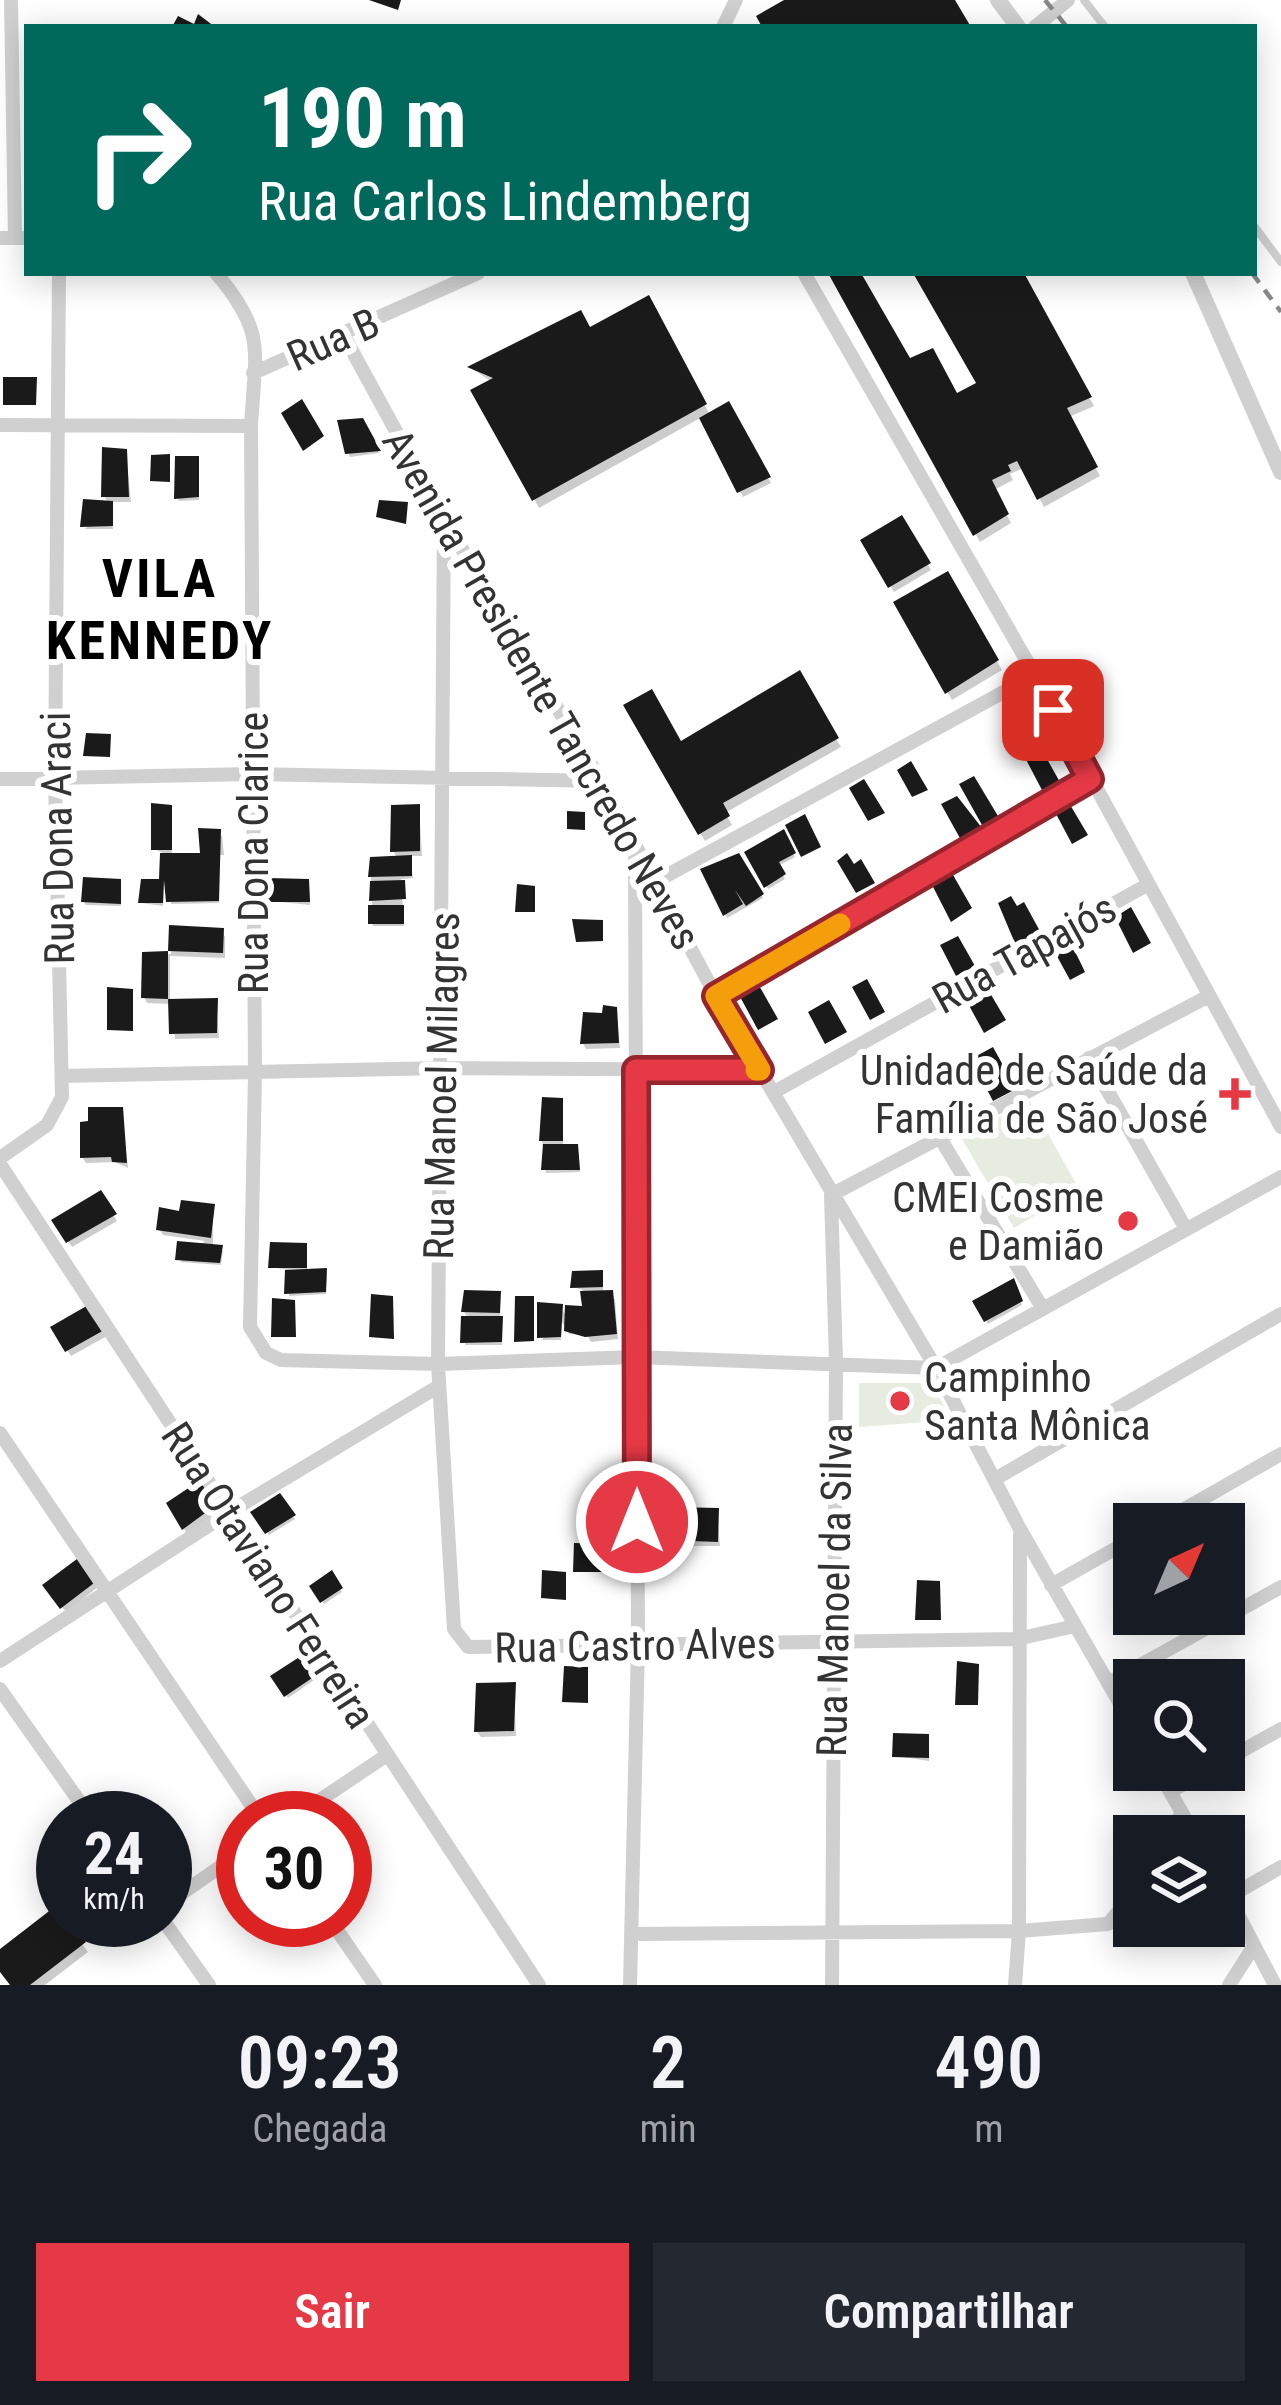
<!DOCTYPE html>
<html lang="pt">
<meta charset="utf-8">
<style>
:root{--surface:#171b24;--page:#242831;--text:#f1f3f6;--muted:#9ea1a6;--accent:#e63946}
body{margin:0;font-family:"Roboto Condensed",sans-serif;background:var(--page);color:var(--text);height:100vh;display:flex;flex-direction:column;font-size:45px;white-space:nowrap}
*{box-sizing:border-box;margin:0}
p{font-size:39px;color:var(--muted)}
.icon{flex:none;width:66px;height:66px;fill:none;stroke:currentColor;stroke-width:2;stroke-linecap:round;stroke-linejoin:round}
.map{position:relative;height:1985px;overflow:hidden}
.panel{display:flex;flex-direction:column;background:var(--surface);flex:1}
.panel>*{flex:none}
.guide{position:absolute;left:24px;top:24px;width:1233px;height:252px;border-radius:0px;box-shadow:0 6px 30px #0003;background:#00695c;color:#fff;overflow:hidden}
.needle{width:78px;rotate:44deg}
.fabs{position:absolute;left:1113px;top:1503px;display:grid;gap:24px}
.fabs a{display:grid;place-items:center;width:132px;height:132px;border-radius:0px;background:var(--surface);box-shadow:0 6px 30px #0003;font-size:60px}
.speed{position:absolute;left:36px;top:1791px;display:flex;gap:24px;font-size:60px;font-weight:700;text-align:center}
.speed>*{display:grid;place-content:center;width:156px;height:156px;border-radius:50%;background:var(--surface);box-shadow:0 6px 30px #0003;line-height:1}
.speed small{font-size:30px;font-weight:400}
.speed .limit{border:18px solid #d22;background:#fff;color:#111}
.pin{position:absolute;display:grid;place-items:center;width:102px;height:102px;color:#fff;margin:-51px;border-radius:24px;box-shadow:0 6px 18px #0006}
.me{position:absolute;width:132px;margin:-66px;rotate:0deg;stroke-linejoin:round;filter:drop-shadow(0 0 9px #0008)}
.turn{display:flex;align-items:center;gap:42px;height:252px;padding:0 36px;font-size:54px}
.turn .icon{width:156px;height:156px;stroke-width:2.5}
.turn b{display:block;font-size:84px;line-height:102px}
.eta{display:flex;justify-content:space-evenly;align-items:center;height:204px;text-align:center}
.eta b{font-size:72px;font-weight:600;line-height:84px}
.primary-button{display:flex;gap:24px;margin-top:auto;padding:24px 36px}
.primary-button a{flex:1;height:138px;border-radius:0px;background:var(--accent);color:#fff;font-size:48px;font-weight:600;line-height:138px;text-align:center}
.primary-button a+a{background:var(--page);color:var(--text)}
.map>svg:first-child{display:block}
</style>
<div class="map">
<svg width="1281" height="1985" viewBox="0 0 1281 1985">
<rect width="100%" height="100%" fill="#fff"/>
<path fill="#e6ecdf" d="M1029 1100 1079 1189 1014 1228 962 1139Z
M859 1383H931L952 1420 859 1427Z"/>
<path fill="#0003" d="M831 273H858L908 362 956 397 980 384 916 273H1020L1094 406 1069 417 1100 476 1044 507 1024 468 1010 474 1013 480 994 490 1011 523 980 542Z
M648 299 710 415 728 405 771 483 743 497 702 417 539 508 474 391 492 382 471 368 589 331Z
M362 421 379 453 350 457 348 453Z
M126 452 131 502H110L113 529H85L109 504 104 496Z
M198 459 199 500 179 501 177 498Z
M901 519 931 570 894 592 864 541Z
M947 575 1002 670 952 700 897 604Z
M799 675 841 747 725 813 732 825 705 841 627 706 680 745Z
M419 807 422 856H410L413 878 401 879 404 926H373L371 877 398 859 393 851Z
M170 808 172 856H203L222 835 224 855H215L219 903 171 904 170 884H164L163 906 141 903 162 879 163 853 154 849Z
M782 833 795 857 778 866 785 879 768 889 748 853Z
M738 857 763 898 727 918 704 870Z
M119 882 121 906 86 905 84 902Z
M309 885 310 905 270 901Z
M172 928 222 931 225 937V958L170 956V1002L216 1001 219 1038 175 1039 171 1004 147 1003 144 997 145 955 171 954Z
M616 1009 620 1048 586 1049 583 1043Z
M563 1104V1147L578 1150 580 1172 546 1173 542 1140Z
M122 1110 128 1168 115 1162 86 1163 82 1157Z
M100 1194 117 1221 72 1247 55 1221Z
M213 1207V1247L223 1251 221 1265 180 1262 205 1241 163 1235 159 1229 182 1215Z
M307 1249V1272L327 1274 326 1294 289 1296 288 1270 271 1267Z
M603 1276V1294L615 1299 618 1339 591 1342 587 1335 569 1334 562 1322 561 1340H542L561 1307 567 1318 586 1322 583 1290 573 1287Z
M1013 1282 1022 1305 988 1324 976 1302Z
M499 1294 502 1345H465L469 1319 464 1312Z
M89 1308 107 1336 71 1356 54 1329Z
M201 1483 217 1512 187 1534 170 1504Z
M279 1497 295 1519 269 1535 254 1513Z
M717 1511 720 1546H672L669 1540Z
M80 1560 98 1587 66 1612 49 1591Z
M331 1574 342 1592 324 1604 313 1587Z
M303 1658 317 1678 288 1698 274 1677Z
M514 1685 516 1736 481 1737 477 1732Z
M929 1740V1761L895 1756Z
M56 1909 88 1952 45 1985H12L0 1970V1953Z"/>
<path fill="#1a1a1a" d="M369 0H401L398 10Z
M784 0H955L971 27H762L756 16Z
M198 14 215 27H172L178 16 194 24Z
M828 273H861L910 358 933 348 957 393 976 383 913 273H1024L1092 397 1067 408 1098 467 1037 500 1017 461 1008 465 1011 471 992 480 1009 514 973 536Z
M649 295 707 404 532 501 470 390 493 378 467 367 581 310 590 327Z
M3 377H37L36 405H3Z
M302 399 324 436 303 451 281 413Z
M729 401 771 477 737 493 699 418Z
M363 418 381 451 345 454 337 420Z
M102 447 127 449 129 497H101Z
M170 454V482L150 481 151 455Z
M175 456H199V497L174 499Z
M83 499 113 501V526L80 527Z
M379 500 408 502 406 524 376 517Z
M902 515 931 563 888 588 860 540Z
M948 571 999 660 945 694 893 602Z
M800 670 839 738 723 803 730 816 698 835 623 705 652 689 681 741Z
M86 733 111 734 110 757 83 756Z
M1037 741 1061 784 1043 792 1020 748Z
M911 761 928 790 912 797 897 770Z
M974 776 998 816 982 825 959 784Z
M864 779 885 813 868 821 849 788Z
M957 796 982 828 961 840 941 804Z
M151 803 172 805V850H151Z
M1069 803 1088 835 1072 844 1055 812Z
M420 804V851L390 852 391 805Z
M567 811 585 812V830L567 829Z
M805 814 821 847 801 857 785 825Z
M198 828 221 829 219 901 166 902 164 880 163 903H138L141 879H159L160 853H200Z
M784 829 796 853 779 862 786 874 764 888 744 852Z
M739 853 764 894 746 906 735 890 743 904 723 916 700 869Z
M847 853 854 864 861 859 875 883 856 893 837 861Z
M412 855V876L368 877 370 857Z
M949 868 972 908 951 922 929 879Z
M83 877 121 879V904L81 902Z
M268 878 309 879 310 902H267Z
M405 880 406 899 369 901 370 881Z
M517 884 535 886V912H515Z
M1011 896 1017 906 1024 902 1041 933 1017 948 998 903Z
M368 905H404V924H368Z
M1131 907 1151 943 1133 953 1115 917Z
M572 919 603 920V941L576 942Z
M169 925 224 928 223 953 168 951V999L141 998 142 952 168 951Z
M958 936 975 966 956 976 940 945Z
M1070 941 1085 972 1070 980 1053 949Z
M867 979 885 1012 870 1020 852 987Z
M757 982 778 1019 758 1030 738 993Z
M107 987 133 989V1031L107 1030Z
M987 988 1006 1020 984 1033 966 1000Z
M218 998 217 1033 169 1034 168 999Z
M829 1000 847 1032 825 1044 808 1012Z
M603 1005 617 1007 619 1043 580 1044 583 1012 602 1013Z
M993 1047 1016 1089 993 1101 971 1059Z
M542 1097 563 1098V1141H539Z
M88 1107H123L127 1163 112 1162 111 1157 80 1158V1122L88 1121Z
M543 1144H578L580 1170H541Z
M101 1190 117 1214 66 1243 51 1220Z
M181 1200 215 1204 211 1238 156 1230 159 1207 179 1211Z
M177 1241 223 1245 220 1263 175 1260Z
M270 1242 307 1243V1268H268Z
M327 1268 326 1292 284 1294 285 1270Z
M603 1270V1287L570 1288 572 1271Z
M1014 1278 1023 1301 984 1322 972 1301Z
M464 1290 501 1291 500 1313 461 1312Z
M613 1290 617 1334 585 1337 564 1331 565 1305 582 1306 580 1291Z
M371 1294 393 1296 394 1339 369 1337Z
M515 1296H534V1341L514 1342Z
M272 1298 295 1300 296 1337H271Z
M537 1302 563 1304 561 1337 537 1338Z
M90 1304 106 1329 65 1352 50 1327Z
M461 1316H503L502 1342 460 1343Z
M202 1479 216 1505 182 1530 166 1503Z
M280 1493 296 1515 265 1534 250 1512Z
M669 1507 719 1508 718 1542 666 1540Z
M574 1543 613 1544V1572H573Z
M81 1556 98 1580 60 1609 42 1585Z
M332 1570 343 1588 320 1603 309 1586Z
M542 1570 566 1572V1600L541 1598Z
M917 1580 940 1581 941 1620H915Z
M304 1654 318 1674 284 1697 270 1676Z
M957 1661 979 1664 978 1705H955Z
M564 1666 588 1667V1703L562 1702Z
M516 1682 514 1731 474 1732 476 1683Z
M893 1733 929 1734V1758L892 1757Z
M57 1905 63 1920 86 1942 30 1985H10L0 1972V1949Z"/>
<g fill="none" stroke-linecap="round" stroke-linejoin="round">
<path stroke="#d0d0d0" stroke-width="8" d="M1084 0 1105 27
M1254 226 1281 262"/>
<path stroke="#d0d0d0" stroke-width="14" d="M11 0 15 238
M723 27 736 0
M1035 27 1068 0
M0 238H27
M216 273C267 333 255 351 251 426L255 1074 250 1327 266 1353 281 1360 438 1364 635 1357 936 1368 1281 1177
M804 273 1035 675 1281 1127
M344 336 444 519 601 781 716 996 936 1368 1020 1529 1134 1728
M253 373 478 273
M0 425 251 426
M444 519 438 1364 454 1629 468 1647 1017 1639 1075 1626
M0 779 253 774 601 781
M653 883 1035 675
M716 996 1090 779
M1089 1058 1186 1229
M62 1076 442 1068 760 1070
M774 1092 1147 885
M940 1138 1043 1309
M0 1158 47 1125 62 1097 55 779 59 273
M0 1164 539 1985
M0 1433 260 1818
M995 1479 1281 1314
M1158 1524 1281 1454
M1020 1534 1019 1931 1108 1924 1134 1893
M1051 1585 1134 1538
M0 1661 228 1513 439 1386
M1108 1683 1281 1587
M0 1689 91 1818
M1224 1761 1281 1729
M1158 1770 1195 1836
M1171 1791 1209 1770
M293 1818 387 1755
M1168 1836 1182 1813
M1224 1888 1275 1985
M1229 1897 1281 1867
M165 1905 243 1851
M163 1920 209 1985
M330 1920 375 1985
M633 1934 1019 1931 1015 1985
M630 1985 638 1646 635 856
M832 1985 836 1361 831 1195 1207 997
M1229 1985 1254 1946"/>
<path stroke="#d0d0d0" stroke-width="16" d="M998 0 1018 27
M1193 273 1281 472"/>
<path stroke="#888" stroke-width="4.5" stroke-dasharray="12 9" stroke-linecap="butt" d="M1045 0 1067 27
M1252 273 1281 312"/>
</g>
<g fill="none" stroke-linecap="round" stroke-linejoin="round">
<g stroke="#96252e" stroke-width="30">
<path id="route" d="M637 1522 636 1070H760L716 996 1090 779 1053 710"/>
</g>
<use href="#route" stroke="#e63946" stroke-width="21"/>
<path stroke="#f59e0b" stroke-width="21" d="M756 1070H760L716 996 840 924"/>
</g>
<g fill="#e63946" stroke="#fff" stroke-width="4.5">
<path d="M1229 1076h12v12h12v12h-12v12h-12v-12h-12v-12h12z"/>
<circle cx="1128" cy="1221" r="12"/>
<circle cx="900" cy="1401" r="12"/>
</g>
<g text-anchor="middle" stroke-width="12" stroke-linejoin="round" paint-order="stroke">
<g font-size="42" fill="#333" stroke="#fff">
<text transform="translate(333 339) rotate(-24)" y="15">Rua B</text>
<text transform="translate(542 689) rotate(60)" y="15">Avenida Presidente Tancredo Neves</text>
<text transform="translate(57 838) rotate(-91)" y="15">Rua Dona Araci</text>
<text transform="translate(253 853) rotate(-90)" y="15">Rua Dona Clarice</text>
<text transform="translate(1024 953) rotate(-29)" y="15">Rua Tapajós</text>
<text transform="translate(441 1086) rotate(-89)" y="15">Rua Manoel Milagres</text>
<text transform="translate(269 1575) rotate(57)" y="15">Rua Otaviano Ferreira</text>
<text transform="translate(834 1590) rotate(-89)" y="15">Rua Manoel da Silva</text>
<text transform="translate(635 1645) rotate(-1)" y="15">Rua Castro Alves</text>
</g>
<g font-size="42" fill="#333" stroke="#fff" text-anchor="end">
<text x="1208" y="1085">Unidade de Saúde da<tspan x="1208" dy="48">Família de São José</tspan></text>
<text x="1104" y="1212">CMEI Cosme<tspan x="1104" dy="48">e Damião</tspan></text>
<text x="924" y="1392" text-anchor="start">Campinho<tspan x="924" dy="48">Santa Mônica</tspan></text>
</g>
<g font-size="54" font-weight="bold" letter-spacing="3" fill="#000" stroke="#fff">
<text x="160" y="597">VILA<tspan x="160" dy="62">KENNEDY</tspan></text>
</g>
</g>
</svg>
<div class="fabs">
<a><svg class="needle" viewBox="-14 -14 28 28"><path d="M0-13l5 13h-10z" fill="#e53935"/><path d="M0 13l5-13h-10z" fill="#9ea1a6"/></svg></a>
<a><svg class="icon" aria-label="search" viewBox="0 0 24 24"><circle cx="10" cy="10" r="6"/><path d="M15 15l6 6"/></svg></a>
<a><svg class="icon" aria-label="layers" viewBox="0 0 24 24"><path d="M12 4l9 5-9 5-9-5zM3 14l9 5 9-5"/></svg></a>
</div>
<div class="speed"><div>24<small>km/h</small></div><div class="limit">30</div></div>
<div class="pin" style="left:1053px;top:710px;background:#d93025"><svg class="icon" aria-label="arrive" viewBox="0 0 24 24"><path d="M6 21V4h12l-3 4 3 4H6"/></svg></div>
<svg class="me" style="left:637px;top:1522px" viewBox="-20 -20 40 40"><circle r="17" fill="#e63946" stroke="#fff" stroke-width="3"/><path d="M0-11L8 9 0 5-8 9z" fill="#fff"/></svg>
<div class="guide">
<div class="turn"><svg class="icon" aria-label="right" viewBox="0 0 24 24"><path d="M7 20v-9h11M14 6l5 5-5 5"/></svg><div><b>190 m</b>Rua Carlos Lindemberg</div></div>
</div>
</div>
<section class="panel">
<div class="eta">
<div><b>09:23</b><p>Chegada</p></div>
<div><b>2</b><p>min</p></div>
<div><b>490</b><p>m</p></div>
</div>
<div class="primary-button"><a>Sair</a><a>Compartilhar</a></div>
</section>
